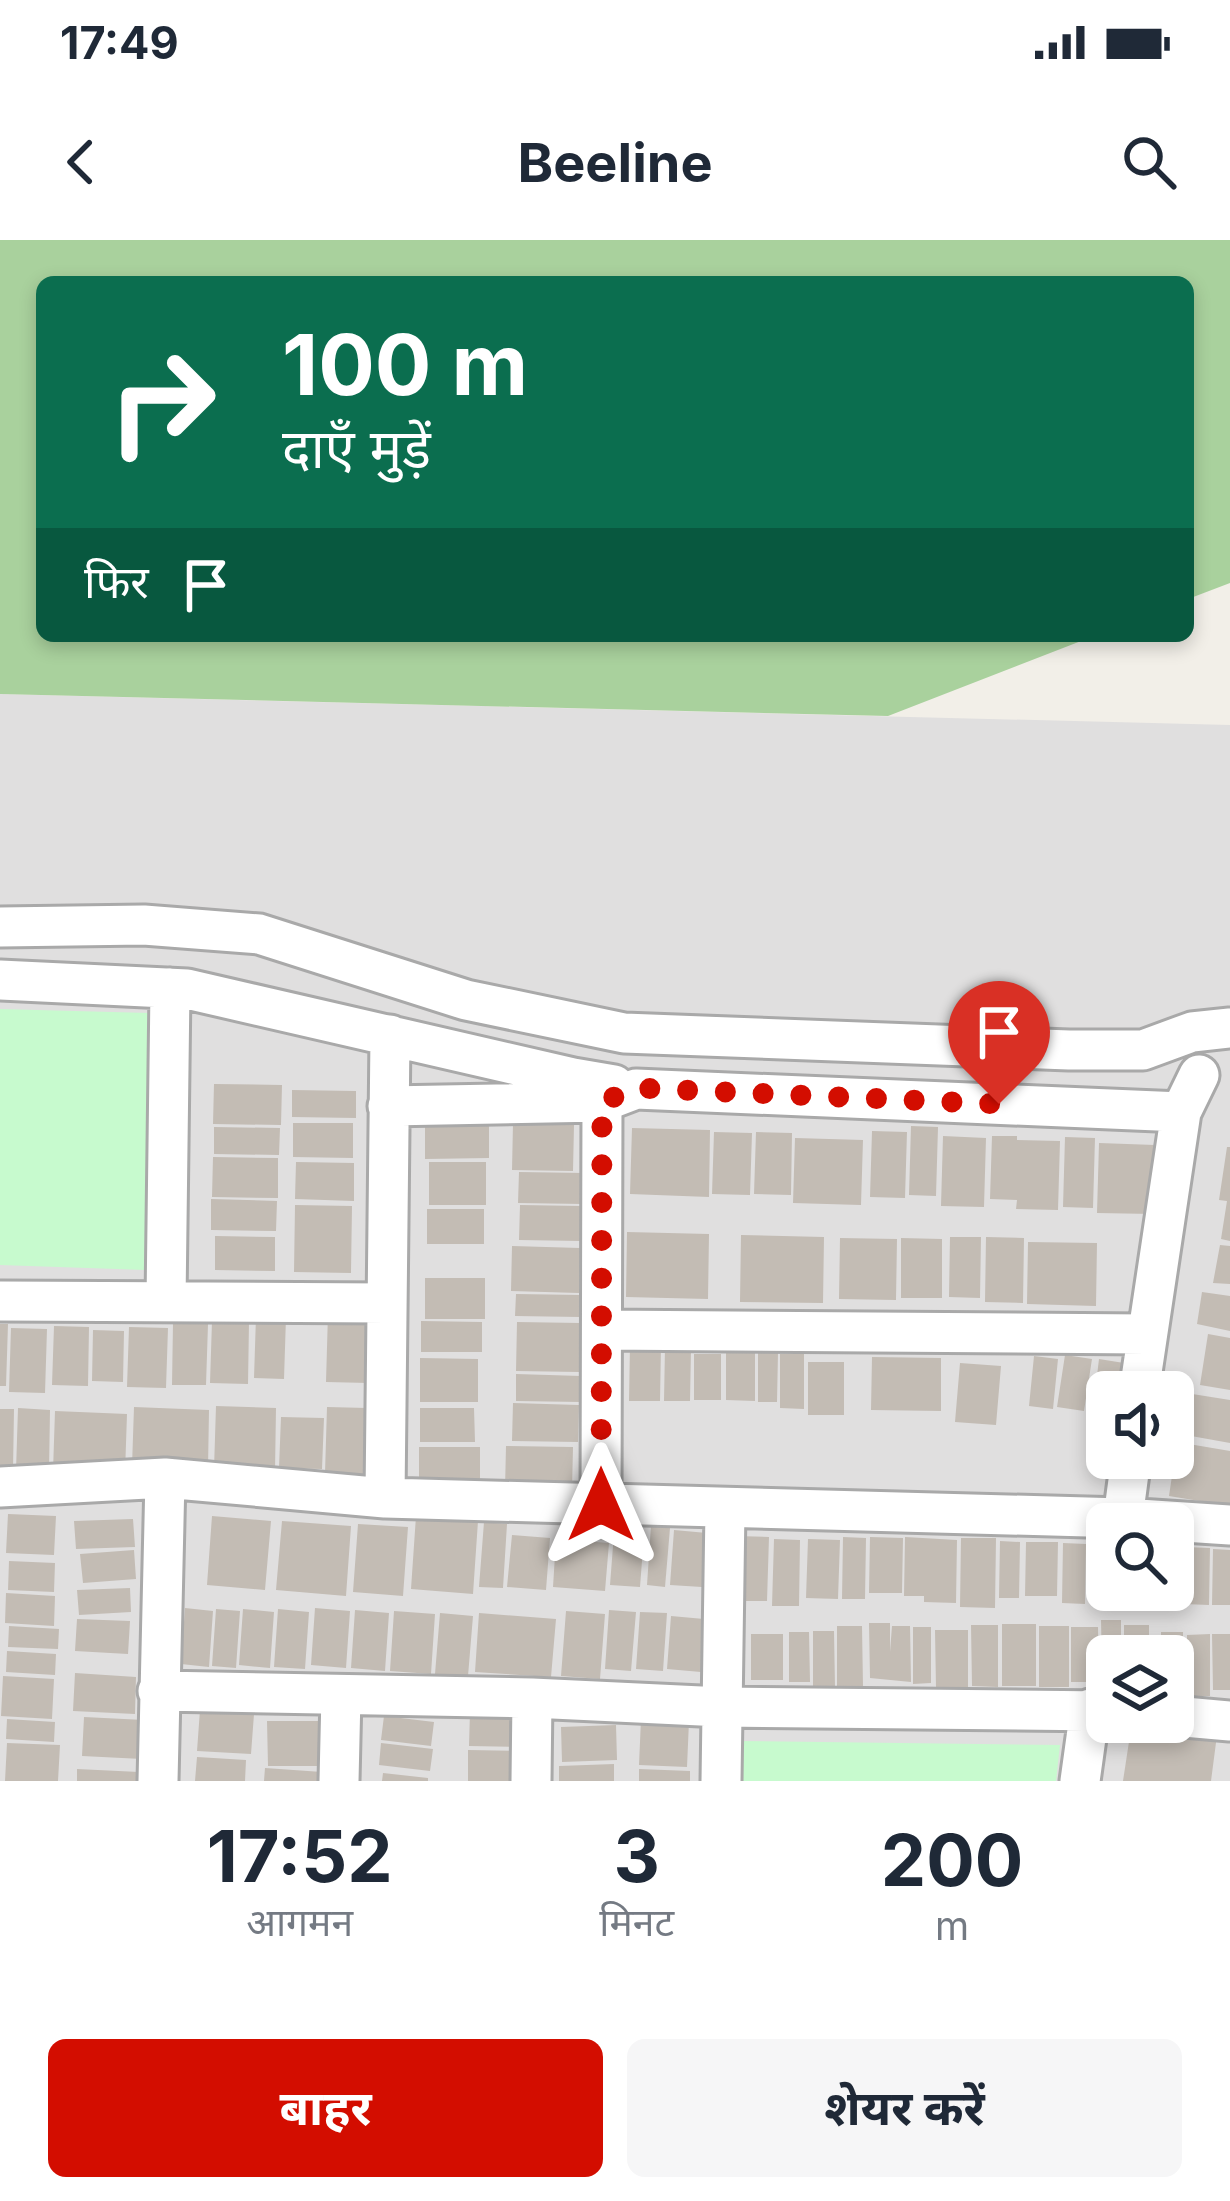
<!DOCTYPE html>
<html lang="hi">
<meta charset="utf-8">
<style>
:root{--surface:#fff;--page:#f6f6f7;--text:#1f2937;--muted:#747a83;--accent:#d30d00}
body{margin:0;font-family:Inter,"Noto Sans Devanagari",sans-serif;background:var(--page);color:var(--text);height:100vh;display:flex;flex-direction:column;font-size:45px;white-space:nowrap}
*{box-sizing:border-box;margin:0}
p{font-size:39px;color:var(--muted)}
.icon{flex:none;width:66px;height:66px;fill:none;stroke:currentColor;stroke-width:2;stroke-linecap:round;stroke-linejoin:round}
.map{position:relative;height:1541px;overflow:hidden}
.panel{display:flex;flex-direction:column;background:var(--surface);flex:1}
.panel>*{flex:none}
.guide{position:absolute;left:36px;top:36px;width:1158px;height:366px;border-radius:18px;box-shadow:0 6px 18px #0003;background:#0b6e4f;color:#fff;overflow:hidden}
.controls{position:absolute;left:1086px;top:1131px;display:grid;gap:24px}
.controls a{display:grid;place-items:center;width:108px;height:108px;border-radius:18px;background:var(--surface);box-shadow:0 6px 18px #0003;font-size:60px}
.pin{position:absolute;display:grid;place-items:center;width:102px;height:102px;color:#fff;margin:-123px -51px;border-radius:50% 50% 50% 0;rotate:-45deg;box-shadow:0 0 12px #0007}
.pin .icon{rotate:45deg}
.me{position:absolute;width:132px;margin:-66px;rotate:0deg;stroke-linejoin:round;filter:drop-shadow(0 0 9px #0008)}
.turn{display:flex;align-items:center;gap:42px;height:252px;padding:0 48px;font-size:54px}
.turn .icon{width:156px;height:156px;stroke-width:2.5}
.turn b{display:block;font-size:84px;line-height:102px}
.then{display:flex;align-items:center;height:114px;padding:0 48px;background:#0003;gap:24px;font-size:45px}
.eta{display:flex;justify-content:space-evenly;align-items:center;height:204px;text-align:center}
.eta b{font-size:72px;font-weight:700;line-height:84px}
.button{display:flex;gap:24px;margin-top:auto;padding:24px 48px}
.button a{flex:1;height:138px;border-radius:18px;background:var(--accent);color:#fff;font-size:48px;font-weight:700;line-height:138px;text-align:center}
.button a+a{background:var(--page);color:var(--text)}
.status{display:flex;justify-content:space-between;align-items:center;height:84px;padding:0 60px;background:var(--surface);direction:ltr}
.status svg{height:33px;fill:currentColor}
header{display:flex;justify-content:space-between;align-items:center;height:156px;padding:0 48px;background:var(--surface);font-size:54px;font-weight:700}
.map>svg:first-child{display:block}
</style>
<div class="status"><b>17:49</b><svg viewBox="0 0 49 12"><path d="M0 12V9h3v3zM5 12V6h3v6zM10 12V3h3v9zM15 12V0h3v12zM26 1h20v11H26zM47 4h2v5h-2z"/></svg></div>
<header><svg class="icon" aria-label="back" viewBox="0 0 24 24"><path d="M15 5l-7 7 7 7"/></svg>Beeline<svg class="icon" aria-label="search" viewBox="0 0 24 24"><circle cx="10" cy="10" r="6"/><path d="M15 15l6 6"/></svg></header>
<div class="map">
<svg width="1230" height="1541" viewBox="0 0 1230 1541">
<rect width="100%" height="100%" fill="#f2efe8"/>
<path fill="#e0dfdf" fill-rule="evenodd" d="M0 454 1230 485V1541H0ZM1107 1152H1173V1218H1107ZM1107 1284H1173V1350H1107ZM1107 1416H1173V1482H1107Z"/>
<path fill="#a9d19d" d="M0 0H1230V343L1188 359V42H42V396H1094L888 476 0 454Z"/>
<path fill="#c7face" d="M0 769 149 773 146 1030 0 1025Z
M738 1501 1060 1505 1056 1541H737Z"/>
<path fill="#c3bcb4" d="M214 844 282 845 281 885 213 884Z
M292 850 356 851V878L292 877Z
M425 878H489V918L425 919Z
M293 883H353V918L293 917Z
M513 883 574 885 573 931 512 930Z
M911 886 938 887 936 956 909 955Z
M214 887 280 888 279 915 214 914Z
M632 888 710 890 709 957 630 954Z
M872 891 907 892 905 958 870 957Z
M714 892 752 893 750 955 712 954Z
M756 892 792 893 791 955 754 954Z
M943 896 986 898 984 967 941 966Z
M992 896H1017V900L1060 901 1058 970 1016 969 1017 960 990 959Z
M1065 897 1095 898 1093 968 1063 967Z
M795 898 863 900 861 965 793 963Z
M1099 903 1155 905 1153 974 1097 973Z
M1227 907H1230V1001L1221 999 1227 961 1219 960Z
M213 917 278 918V958L212 957Z
M296 922 354 923V961L295 959Z
M429 922H486V965H429Z
M519 932 584 933 583 964 518 963Z
M211 959 277 961 276 991 211 990Z
M295 965 352 966 351 1033 294 1032Z
M520 965 581 966V1001L519 1000Z
M427 969H484V1004H427Z
M627 992 709 994 708 1059 626 1057Z
M741 995 824 997 823 1063 740 1062Z
M215 996 275 997V1031L215 1030Z
M950 997H981L980 1058 949 1057Z
M986 997 1024 998 1023 1063 985 1062Z
M840 998 897 999 896 1060 839 1059Z
M901 998 942 999V1058H901Z
M1028 1002 1097 1003 1096 1066 1027 1064Z
M1220 1005 1230 1006V1044L1213 1043Z
M512 1006 580 1008 579 1053 511 1051Z
M425 1038H485V1079H425Z
M1202 1052 1230 1056V1091L1197 1084Z
M516 1054 581 1055 580 1077 515 1076Z
M328 1073 371 1075 369 1143 326 1142Z
M256 1076 286 1077 284 1139 254 1138Z
M212 1081 249 1082 248 1144 210 1143Z
M421 1081 482 1082V1112H421Z
M517 1082 580 1083 579 1132 516 1131Z
M173 1083 208 1084 206 1145H172Z
M0 1084H8L6 1146H0Z
M54 1086 89 1087 88 1146 52 1145Z
M129 1087 168 1088 166 1148 127 1147Z
M11 1088 47 1089 45 1153 9 1152Z
M93 1090 124 1091 123 1142 92 1141Z
M1208 1094 1230 1098V1150L1200 1145Z
M630 1105H661L660 1161H629Z
M665 1107 691 1108 690 1161H664Z
M726 1109 755 1110V1161L726 1160Z
M758 1112H778L777 1162H758Z
M694 1114H721V1160H694Z
M780 1114H804V1169L780 1168Z
M1065 1115 1092 1119 1084 1171 1057 1167Z
M1034 1116 1058 1119 1053 1169 1029 1166Z
M872 1117 941 1118V1171L871 1170Z
M420 1118 478 1119V1162H420Z
M1099 1119 1124 1123 1121 1152H1107V1170L1093 1169Z
M808 1122H844V1175H808Z
M960 1123 1001 1126 996 1185 955 1182Z
M516 1134 581 1136V1162L516 1161Z
M1186 1153 1230 1160V1203L1180 1194Z
M513 1163 579 1165 578 1202 512 1201Z
M216 1166 276 1168 275 1231 214 1229Z
M134 1167 209 1170 208 1228 132 1226Z
M327 1167 367 1168 365 1234 325 1233Z
M18 1168 50 1170 49 1231H16Z
M420 1168H474L475 1202H420Z
M0 1169H14L13 1231H0Z
M55 1171 127 1174 125 1233 53 1231Z
M281 1177 324 1178 322 1229 279 1228Z
M1177 1202 1230 1211V1266L1169 1256Z
M506 1206 573 1207 572 1250 505 1249Z
M419 1207H480V1240H419Z
M8 1274 56 1276 54 1315 6 1313Z
M212 1276 271 1281 265 1350 207 1345Z
M416 1276 478 1281 473 1354 411 1349Z
M133 1279 135 1307 76 1309 74 1281Z
M282 1281 351 1286 346 1356 276 1350Z
M484 1282 507 1284 503 1348 479 1347Z
M358 1284 408 1287 403 1356 353 1352Z
M651 1286 670 1288 665 1347 647 1345Z
M674 1290 707 1293 702 1347 670 1345Z
M614 1293 644 1295 640 1347 610 1345Z
M512 1295 550 1298 546 1350 507 1347Z
M735 1296 769 1297 767 1361H734Z
M843 1297 866 1298 865 1359H842Z
M870 1297 903 1298 902 1353H869Z
M905 1297 957 1300 956 1363 924 1362V1356H904Z
M961 1298H996L995 1368 960 1367Z
M556 1299 609 1303 605 1351 553 1347Z
M774 1299 800 1300 799 1366H772Z
M808 1299 840 1300 838 1359 806 1358Z
M1000 1301 1020 1302 1019 1358H999Z
M1026 1302H1058L1057 1356H1025Z
M1063 1303 1086 1304 1085 1364 1062 1363Z
M1092 1305H1107V1350H1112V1360L1091 1359Z
M1173 1306H1181L1180 1362 1146 1361V1350H1173Z
M1185 1307 1210 1308 1209 1365 1184 1364Z
M1213 1309 1230 1310V1365H1212Z
M134 1310 136 1339 83 1343 80 1314Z
M9 1321 55 1323 54 1352 8 1350Z
M130 1348 131 1372 79 1375 77 1350Z
M1118 1350H1143V1362H1118Z
M6 1353 55 1356 54 1386 5 1383Z
M185 1368 213 1371 209 1427 181 1424Z
M315 1368 350 1371 346 1428 311 1425Z
M216 1369 240 1371 236 1428 212 1426Z
M243 1369 274 1372 270 1428 239 1425Z
M278 1369 309 1372 305 1429 274 1427Z
M355 1370 389 1373 385 1431 351 1428Z
M609 1370 636 1372 631 1431 605 1429Z
M394 1371 435 1374 431 1434 390 1431Z
M566 1371 605 1374 600 1439 561 1436Z
M640 1372 667 1373 663 1431 636 1429Z
M440 1373 473 1376 468 1436 435 1434Z
M479 1373 556 1379 551 1437 475 1432Z
M671 1376 704 1379 701 1432 667 1429Z
M77 1379 130 1381 128 1414 75 1411Z
M1101 1380H1121V1416H1107V1431H1102Z
M869 1383H890V1412L892 1386H910L911 1442 870 1438Z
M1002 1384H1036V1446H1002Z
M971 1385H998V1447L972 1446Z
M1124 1385H1149V1416H1124Z
M9 1386 59 1389 58 1409 8 1407Z
M837 1386H862L863 1447H837Z
M1039 1386H1069V1447H1039Z
M913 1387H931V1443L913 1444Z
M1071 1387H1098L1099 1442H1071Z
M935 1390H968V1448H936Z
M813 1391H834L835 1448H813Z
M789 1392H809L810 1442H789Z
M1161 1392H1183V1453H1173V1416H1161Z
M751 1394H783V1440H751Z
M1210 1394V1456H1187V1395Z
M1212 1394H1230V1450H1213Z
M7 1411 56 1414 55 1435 6 1432Z
M75 1433 136 1437 135 1474 73 1471Z
M3 1436 54 1439 52 1479 1 1476Z
M200 1470 254 1474 251 1514 197 1511Z
M470 1472 519 1473V1507L469 1506Z
M384 1476 434 1482 431 1506 381 1500Z
M84 1477 144 1480 142 1519 82 1516Z
M7 1479 55 1482 54 1502 6 1499Z
M641 1479 689 1481 687 1527 639 1525Z
M267 1481H321L322 1526H268Z
M1132 1482 1217 1495 1211 1541H1123Z
M616 1485 617 1520 562 1522 561 1487Z
M7 1503 60 1505 58 1541H5Z
M381 1503 433 1509 430 1531 379 1525Z
M468 1510 518 1511V1541H468Z
M197 1517 246 1520 245 1541H195Z
M614 1524V1541H559V1526Z
M265 1528 322 1532 321 1541H264Z
M77 1529 139 1532V1541H77Z
M639 1529 690 1531V1541H639Z
M383 1533 428 1538V1541H382Z"/>
<g fill="none" stroke-linecap="round" stroke-linejoin="round">
<g stroke="#a9a9a9" stroke-width="45">
<path id="minor" d="M0 687 144 685 259 694 466 760 624 793 1069 810H1143L1192 792 1230 788
M0 740 187 749 573 838 614 845
M388 866 602 862 636 849 1181 872
M0 1061 386 1063
M166 1062 170 748
M602 1090 1146 1094
M1139 1152 1181 872 1199 835
M0 1247 165 1238 385 1258 1123 1278 1230 1285
M385 1258 390 795
M601 1265 602 862
M1123 1278 1131 1218
M158 1451 532 1458 722 1467 1107 1471
M1173 1476 1230 1481
M158 1541 165 1238
M339 1541 341 1455
M531 1541 532 1458
M721 1541 725 1268
M1080 1541 1090 1469"/>
</g>
<use href="#minor" stroke="#fff" stroke-width="39"/>
</g>
<g fill="none" stroke-linecap="round" stroke-linejoin="round">
<path stroke="#d30d00" stroke-width="21" stroke-dasharray="0 37.8" d="M601 1265 602 862 636 848 999 864"/>
</g>
</svg>
<div class="controls">
<a><svg class="icon" aria-label="sound" viewBox="0 0 24 24"><path d="M4 9h4l5-4v14l-5-4H4zM17 9q2 3 0 6"/></svg></a>
<a><svg class="icon" aria-label="search" viewBox="0 0 24 24"><circle cx="10" cy="10" r="6"/><path d="M15 15l6 6"/></svg></a>
<a><svg class="icon" aria-label="layers" viewBox="0 0 24 24"><path d="M12 4l9 5-9 5-9-5zM3 14l9 5 9-5"/></svg></a>
</div>
<div class="pin" style="left:999px;top:864px;background:#d93025"><svg class="icon" aria-label="arrive" viewBox="0 0 24 24"><path d="M6 21V4h12l-3 4 3 4H6"/></svg></div>
<svg class="me" style="left:601px;top:1265px" viewBox="-20 -20 40 40"><path d="M0-17L14 15 0 8-14 15z" fill="#d30d00" stroke="#fff" stroke-width="4"/></svg>
<div class="guide">
<div class="turn"><svg class="icon" aria-label="right" viewBox="0 0 24 24"><path d="M7 20v-9h11M14 6l5 5-5 5"/></svg><div><b>100 m</b>दाएँ मुड़ें</div></div>
<div class="then">फिर<svg class="icon" aria-label="arrive" viewBox="0 0 24 24"><path d="M6 21V4h12l-3 4 3 4H6"/></svg></div>
</div>
</div>
<section class="panel">
<div class="eta">
<div><b>17:52</b><p>आगमन</p></div>
<div><b>3</b><p>मिनट</p></div>
<div><b>200</b><p>m</p></div>
</div>
<div class="button"><a>बाहर</a><a>शेयर करें</a></div>
</section>
